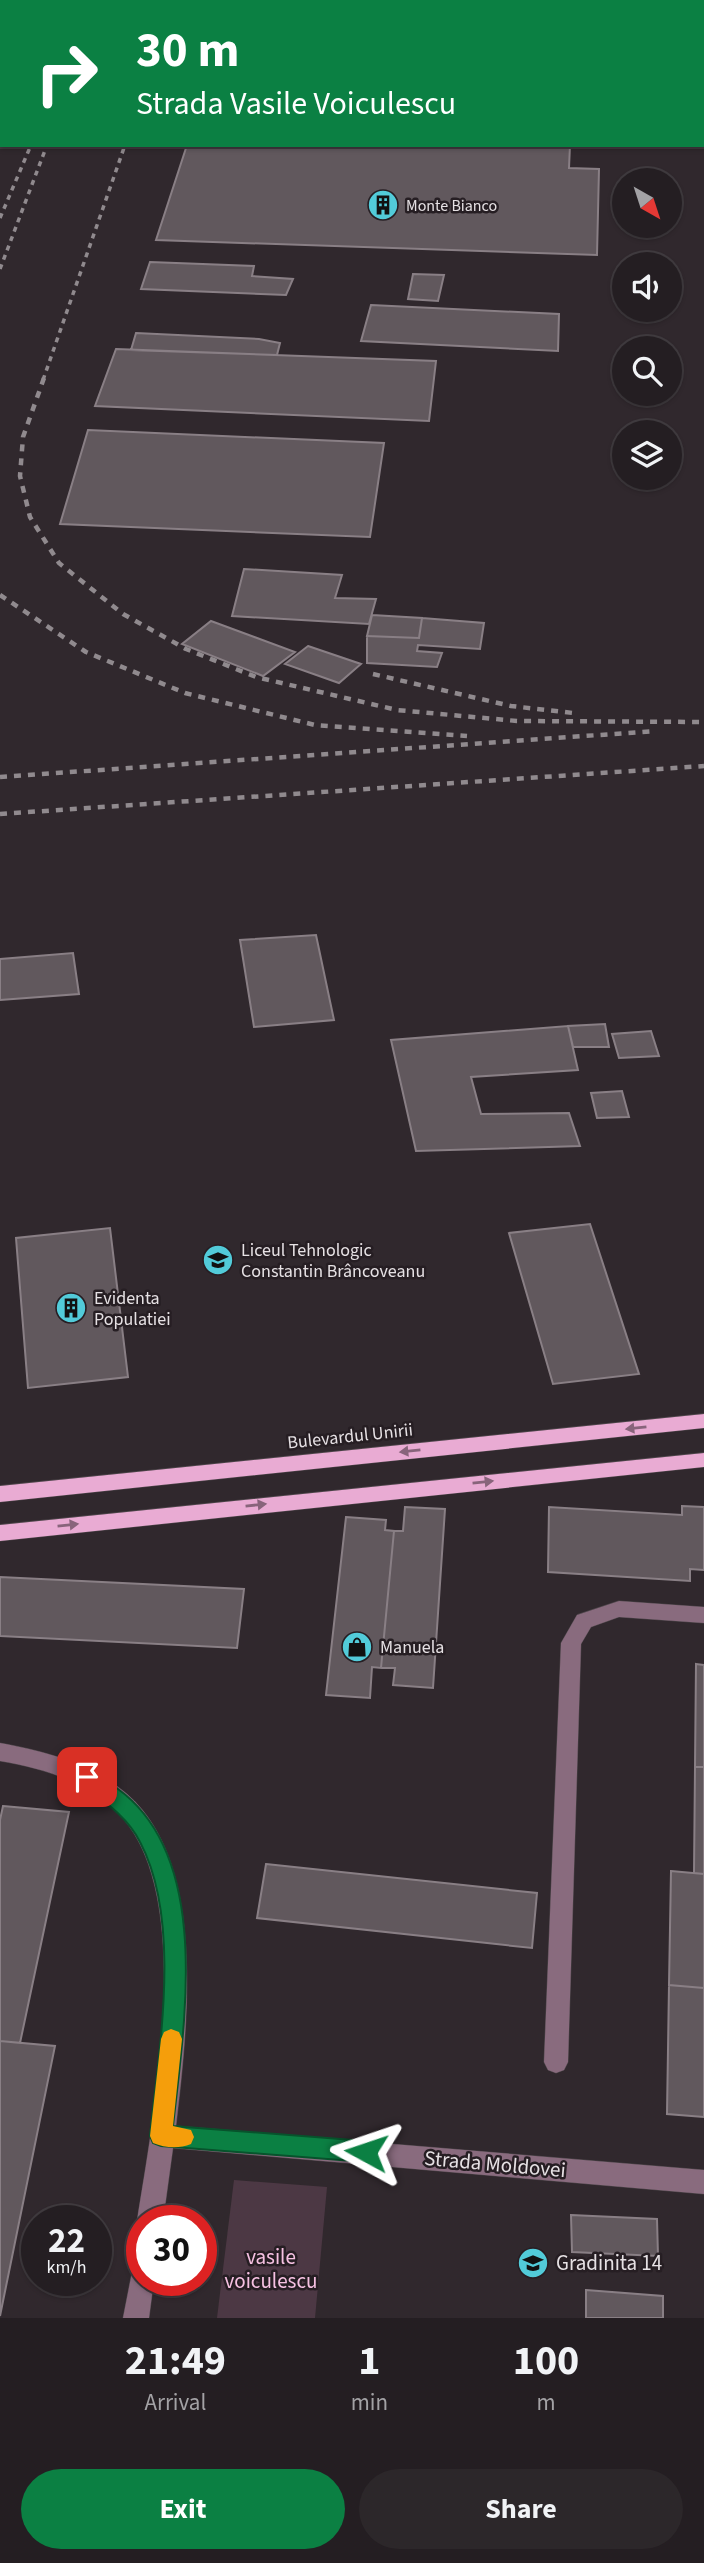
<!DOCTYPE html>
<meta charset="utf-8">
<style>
:root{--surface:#241e22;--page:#2c272a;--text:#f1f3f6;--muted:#a3a2a5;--line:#413c40;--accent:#0b8043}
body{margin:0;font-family:"Source Sans 3",sans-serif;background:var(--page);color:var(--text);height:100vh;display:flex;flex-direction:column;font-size:26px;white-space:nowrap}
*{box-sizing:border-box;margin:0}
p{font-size:23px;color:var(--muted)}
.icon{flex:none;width:38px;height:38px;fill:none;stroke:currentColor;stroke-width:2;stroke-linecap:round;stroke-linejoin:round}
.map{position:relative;height:2318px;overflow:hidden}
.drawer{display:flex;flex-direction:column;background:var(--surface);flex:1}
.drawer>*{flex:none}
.hud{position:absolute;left:0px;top:0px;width:705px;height:147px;box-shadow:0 2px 5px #0004,0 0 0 2px var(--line);background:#0b8043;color:#fff;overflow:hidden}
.needle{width:46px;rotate:141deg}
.buttons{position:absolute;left:612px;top:168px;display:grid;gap:14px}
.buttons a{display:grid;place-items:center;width:70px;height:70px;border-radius:50%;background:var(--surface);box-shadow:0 2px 5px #0004,0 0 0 2px var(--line);font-size:35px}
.speed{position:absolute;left:21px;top:2205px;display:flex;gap:14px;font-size:35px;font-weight:700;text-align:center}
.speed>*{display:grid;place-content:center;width:91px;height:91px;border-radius:50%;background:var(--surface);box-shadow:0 2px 5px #0004,0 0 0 2px var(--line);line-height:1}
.speed small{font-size:18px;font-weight:400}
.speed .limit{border:10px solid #d22;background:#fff;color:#111}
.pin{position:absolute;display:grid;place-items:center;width:60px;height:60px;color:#fff;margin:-30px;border-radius:14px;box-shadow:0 4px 10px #0006}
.me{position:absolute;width:77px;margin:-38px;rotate:275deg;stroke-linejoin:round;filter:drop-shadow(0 0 5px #0008)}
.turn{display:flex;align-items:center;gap:24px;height:147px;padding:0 21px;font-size:32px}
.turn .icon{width:91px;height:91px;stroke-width:2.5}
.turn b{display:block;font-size:49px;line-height:60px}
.eta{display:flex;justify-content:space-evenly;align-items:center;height:119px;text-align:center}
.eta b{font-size:42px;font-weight:700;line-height:49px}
.action{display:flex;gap:14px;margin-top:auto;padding:14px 21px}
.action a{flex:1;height:80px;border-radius:42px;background:var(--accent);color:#fff;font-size:28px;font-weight:700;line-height:80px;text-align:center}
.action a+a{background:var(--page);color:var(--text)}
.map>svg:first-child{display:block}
</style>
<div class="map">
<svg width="704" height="2318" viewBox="0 0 704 2318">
<rect width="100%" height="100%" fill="#30282d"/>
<path fill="#4c3844" d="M234 2180 327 2187 315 2318H217Z"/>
<path fill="#61585d" stroke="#897f85" stroke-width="2" d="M192 0H292L191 2Z
M295 0H426L295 2Z
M187 145H570L569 168 599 169 597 255 156 240Z
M150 262 254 266 252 276 293 279 286 295 141 289Z
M413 274 444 275 438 301 408 299Z
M371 305 559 314 558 351 361 341Z
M136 333 259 339 280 343 277 355 131 350Z
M116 349 436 361 429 421 95 406Z
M88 430 384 443 370 537 60 524Z
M244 569 342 575 335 598 376 599 369 624 232 616Z
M372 615 422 618 419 638 367 636Z
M422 618 484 623 480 649 418 645 417 651 442 653 437 667 367 663V636L419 638Z
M211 621 295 652 263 676 182 644Z
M308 646 361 664 339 683 285 664Z
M316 935 334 1020 254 1027 240 940Z
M73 953 79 994 0 1000V959Z
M605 1024 609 1047H573L568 1026Z
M568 1026 578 1070 471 1077 481 1114 569 1113 580 1146 416 1151 391 1040Z
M651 1031 659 1056 619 1058 612 1034Z
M622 1091 629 1117 597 1118 591 1093Z
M590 1224 639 1374 553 1384 509 1233Z
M110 1228 128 1377 28 1388 16 1238Z
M682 1506 704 1507V1570L690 1569V1581L548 1572 549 1507 682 1515Z
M405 1507 445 1509 433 1688 393 1685 395 1668H381L394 1531H403Z
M346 1517 386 1520 385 1530 394 1531 381 1668 372 1667 370 1698 326 1695Z
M0 1577 244 1589 237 1648 0 1636Z
M696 1664 704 1665V1767H695Z
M695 1767H704V1874L694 1873Z
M3 1806 69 1812 20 2043 0 2041V1820Z
M266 1864 537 1893 532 1948 257 1918Z
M671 1871 704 1874V1988L669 1985Z
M669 1985 704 1988V2117L667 2114Z
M0 2041 55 2046 0 2316Z
M571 2215 657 2219 658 2256 572 2252Z
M586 2290 663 2296V2318H586Z"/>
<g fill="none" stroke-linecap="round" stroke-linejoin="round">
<g stroke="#4d464a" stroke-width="1">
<path id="minor" d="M619 1601 704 1607V1623L619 1617 591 1627 581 1644 568 2062 564 2070 556 2073 548 2070 544 2062 561 1643 577 1615Z
M0 1743C45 1751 92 1764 127 1794 208 1864 187 2031 176 2126L704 2170V2194L173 2148 163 2221H142L141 2229 137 2221C153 2119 193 1914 129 1826 99 1785 48 1769 0 1761Z
M142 2264V2280H154L149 2318H123L133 2267Z"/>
</g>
<g stroke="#4d464a" stroke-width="1">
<path id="major" d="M704 1414V1428L0 1502V1486Z
M704 1453V1467L0 1541V1525Z"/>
</g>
<use href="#minor" fill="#896b7e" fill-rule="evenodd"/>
<use href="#major" fill="#e9abd3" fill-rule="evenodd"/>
<path stroke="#908a8e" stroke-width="3.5" stroke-dasharray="5 5" stroke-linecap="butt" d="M0 218 31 145
M0 269 47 145
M43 380 125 145"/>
<path stroke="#908a8e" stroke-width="4.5" stroke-dasharray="7 7" stroke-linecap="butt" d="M44 378 23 437 20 476 30 517 59 563 123 614 186 649 256 677 397 710 517 721 704 722
M0 595 86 652 185 693 315 725 467 736
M373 674 511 706 573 713
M0 777 656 731
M0 814 704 766"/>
</g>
<defs><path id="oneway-solid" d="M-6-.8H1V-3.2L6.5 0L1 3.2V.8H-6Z" transform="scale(1.75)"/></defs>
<g fill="#88647b">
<use href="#oneway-solid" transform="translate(636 1428) rotate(174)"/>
<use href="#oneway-solid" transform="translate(410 1451) rotate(174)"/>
<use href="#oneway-solid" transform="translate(483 1482) rotate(-6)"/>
<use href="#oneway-solid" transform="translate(256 1505) rotate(-6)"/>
<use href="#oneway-solid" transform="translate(68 1525) rotate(-6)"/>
</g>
<path fill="#0b8043" stroke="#07532c" stroke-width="2" d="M87 1769C98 1773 108 1782 118 1789 213 1858 184 2025 173 2126L366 2141 374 2145 377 2152 374 2159 366 2162 161 2146 153 2143 150 2136C159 2049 182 1921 140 1842 127 1816 102 1800 80 1783L77 1777 80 1771Z"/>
<path fill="#f59e0b" d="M171 2029 179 2032 182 2039 173 2126 191 2130 194 2137 191 2144C179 2149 165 2148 153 2143L150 2136 161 2039 164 2032Z"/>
<defs>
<g id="building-disc" transform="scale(1.575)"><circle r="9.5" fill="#52cbd9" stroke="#261e23"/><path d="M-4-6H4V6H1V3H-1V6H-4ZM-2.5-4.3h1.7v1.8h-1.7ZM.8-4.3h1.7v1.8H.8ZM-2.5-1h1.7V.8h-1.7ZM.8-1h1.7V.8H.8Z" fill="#111"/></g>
<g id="school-disc" transform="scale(1.575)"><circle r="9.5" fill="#52cbd9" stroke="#261e23"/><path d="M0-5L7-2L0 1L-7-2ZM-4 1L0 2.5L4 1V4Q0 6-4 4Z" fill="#111"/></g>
<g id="shop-disc" transform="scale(1.575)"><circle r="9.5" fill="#52cbd9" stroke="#261e23"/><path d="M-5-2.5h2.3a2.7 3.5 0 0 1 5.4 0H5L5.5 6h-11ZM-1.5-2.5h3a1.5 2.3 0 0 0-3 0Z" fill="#111"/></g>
</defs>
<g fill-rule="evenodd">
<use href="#building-disc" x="383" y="205"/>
<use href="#school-disc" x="218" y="1260"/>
<use href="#building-disc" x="71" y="1308"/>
<use href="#shop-disc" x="357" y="1647"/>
<use href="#school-disc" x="533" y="2263"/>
</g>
<g text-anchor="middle" stroke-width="5" stroke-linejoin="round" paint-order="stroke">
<g font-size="16" fill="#e6e1e4" stroke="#261e23" text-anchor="start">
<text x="406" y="211">Monte Bianco</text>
</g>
<g font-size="18" fill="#e6e1e4" stroke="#261e23" text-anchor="start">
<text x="241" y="1256">Liceul Tehnologic<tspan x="241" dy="21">Constantin Brâncoveanu</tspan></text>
<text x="94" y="1304">Evidenta<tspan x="94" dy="21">Populatiei</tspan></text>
<text x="380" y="1653">Manuela</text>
</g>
<g font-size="18" fill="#e6e1e4" stroke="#261e23">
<text transform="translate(350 1436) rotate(-6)" y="6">Bulevardul Unirii</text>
</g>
<g font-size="21" fill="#e6e1e4" stroke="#261e23">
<text transform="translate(495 2164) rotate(5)" y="7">Strada Moldovei</text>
</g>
<g font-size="21" fill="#f6c1e2" stroke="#261e23">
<text x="271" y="2264">vasile<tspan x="271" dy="24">voiculescu</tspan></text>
</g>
<g font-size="21" fill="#e6e1e4" stroke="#261e23" text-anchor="start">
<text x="556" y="2270">Gradinita 14</text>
</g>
</g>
</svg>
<div class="buttons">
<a><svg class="needle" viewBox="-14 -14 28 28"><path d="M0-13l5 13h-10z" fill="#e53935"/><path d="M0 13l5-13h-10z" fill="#a3a2a5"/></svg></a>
<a><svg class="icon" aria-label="sound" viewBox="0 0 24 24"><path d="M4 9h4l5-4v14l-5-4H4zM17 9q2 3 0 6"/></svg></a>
<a><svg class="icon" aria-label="search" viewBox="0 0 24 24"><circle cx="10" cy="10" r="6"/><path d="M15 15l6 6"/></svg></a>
<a><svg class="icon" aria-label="layers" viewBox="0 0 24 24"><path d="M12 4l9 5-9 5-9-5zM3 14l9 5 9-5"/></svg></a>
</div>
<div class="speed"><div>22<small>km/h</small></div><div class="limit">30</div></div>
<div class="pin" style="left:87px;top:1777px;background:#d93025"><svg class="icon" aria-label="arrive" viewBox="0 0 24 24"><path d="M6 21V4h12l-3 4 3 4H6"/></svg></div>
<svg class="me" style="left:366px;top:2152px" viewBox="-20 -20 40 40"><path d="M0-17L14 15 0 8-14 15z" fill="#0b8043" stroke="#fff" stroke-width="4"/></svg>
<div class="hud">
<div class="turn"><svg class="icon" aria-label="right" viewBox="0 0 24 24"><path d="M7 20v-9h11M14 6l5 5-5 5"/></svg><div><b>30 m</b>Strada Vasile Voiculescu</div></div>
</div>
</div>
<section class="drawer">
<div class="eta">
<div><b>21:49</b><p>Arrival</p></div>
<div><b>1</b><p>min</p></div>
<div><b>100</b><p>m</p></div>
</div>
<div class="action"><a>Exit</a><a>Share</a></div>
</section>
